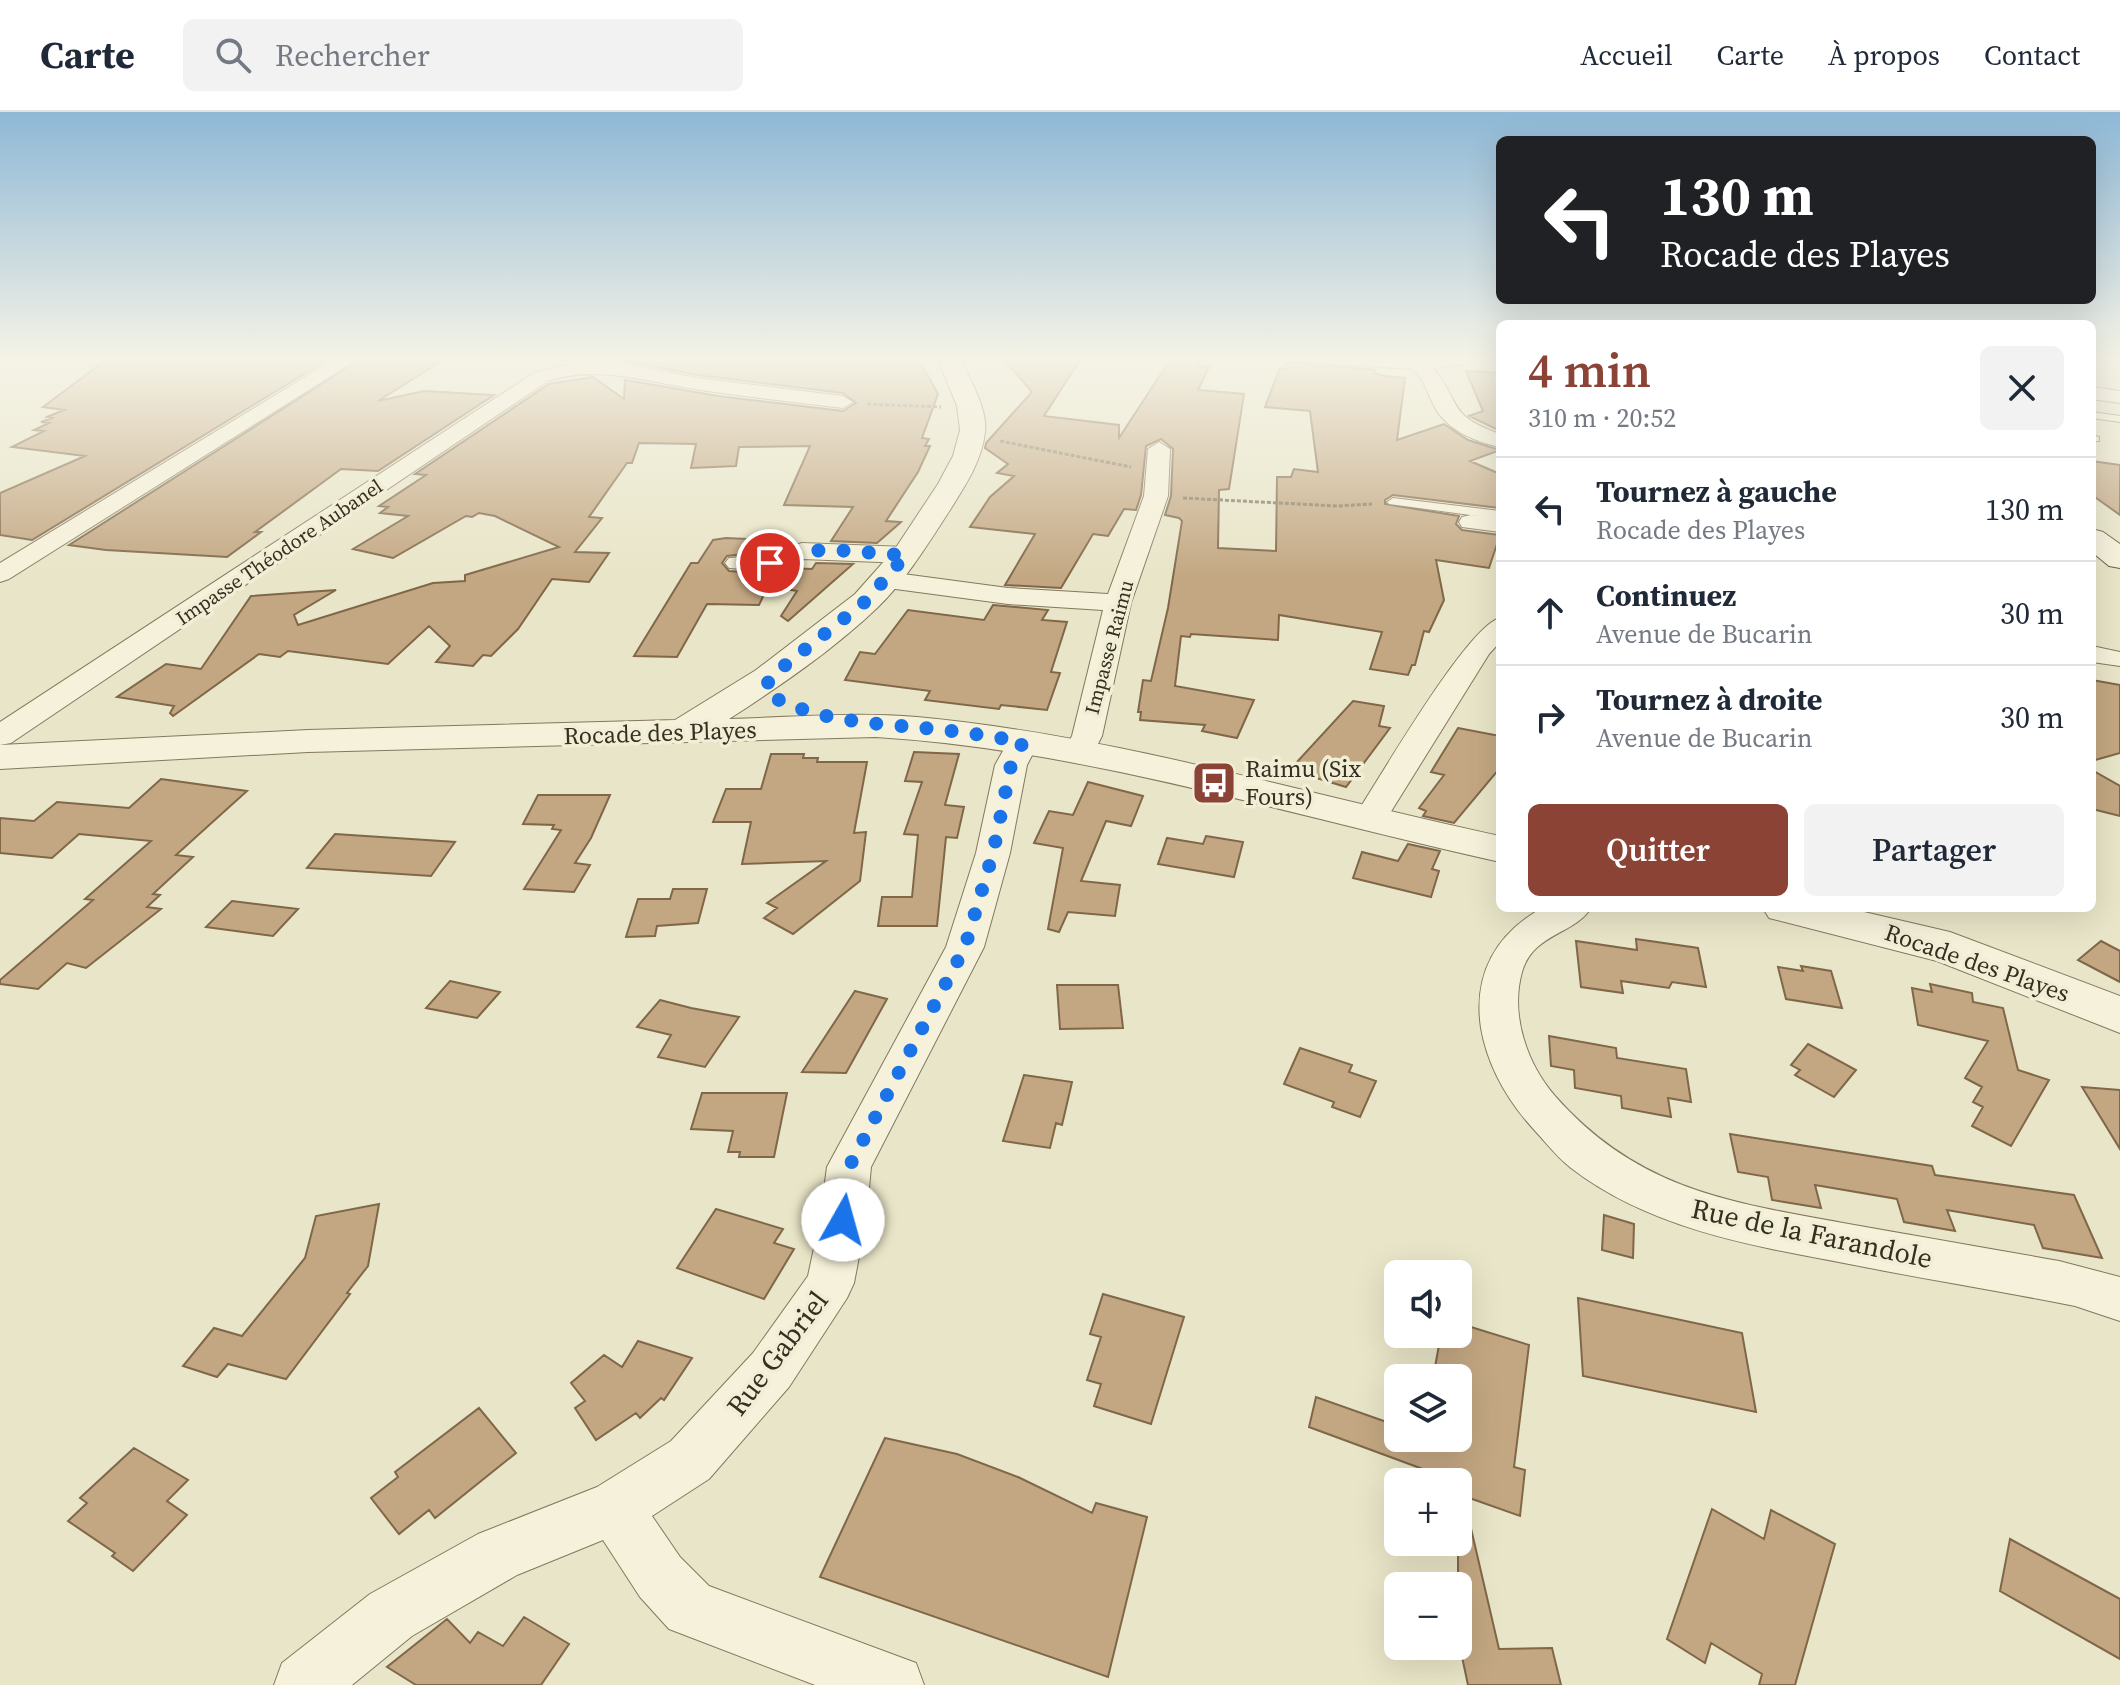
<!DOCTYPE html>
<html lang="fr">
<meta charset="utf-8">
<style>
:root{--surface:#fff;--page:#f2f2f3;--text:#1f2937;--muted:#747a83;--line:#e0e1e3;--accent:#8b4336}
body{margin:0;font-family:"Source Serif 4",serif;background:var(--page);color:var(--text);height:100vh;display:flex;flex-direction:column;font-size:30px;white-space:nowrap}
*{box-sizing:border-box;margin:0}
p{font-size:26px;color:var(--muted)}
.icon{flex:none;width:44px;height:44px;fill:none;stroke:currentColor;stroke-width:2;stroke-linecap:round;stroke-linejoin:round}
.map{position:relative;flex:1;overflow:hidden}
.panel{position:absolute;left:1496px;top:208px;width:600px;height:592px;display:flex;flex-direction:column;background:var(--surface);border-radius:12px;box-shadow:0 8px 32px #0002}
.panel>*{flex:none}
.guide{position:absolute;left:1496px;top:24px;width:600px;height:168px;border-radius:12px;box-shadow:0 8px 32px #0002;background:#202124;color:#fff;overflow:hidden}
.buttons{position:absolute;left:1384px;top:1148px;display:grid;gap:16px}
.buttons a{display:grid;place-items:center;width:88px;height:88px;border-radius:12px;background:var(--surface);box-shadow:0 8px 32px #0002;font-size:40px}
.pin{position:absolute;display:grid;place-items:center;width:68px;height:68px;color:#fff;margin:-34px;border:4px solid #fff;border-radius:50%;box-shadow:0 2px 8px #0007}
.me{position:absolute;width:88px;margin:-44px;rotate:7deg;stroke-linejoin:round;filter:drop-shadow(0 0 6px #0008)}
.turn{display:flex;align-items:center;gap:28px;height:168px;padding:0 32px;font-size:36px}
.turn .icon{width:104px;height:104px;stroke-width:2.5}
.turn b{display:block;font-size:56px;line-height:68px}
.round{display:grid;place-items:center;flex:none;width:84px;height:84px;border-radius:12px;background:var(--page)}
.headline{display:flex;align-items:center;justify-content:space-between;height:136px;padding:0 32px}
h1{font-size:48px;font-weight:600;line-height:60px;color:var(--accent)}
.cta{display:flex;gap:16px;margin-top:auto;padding:16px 32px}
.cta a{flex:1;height:92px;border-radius:12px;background:var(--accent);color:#fff;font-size:32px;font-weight:600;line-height:92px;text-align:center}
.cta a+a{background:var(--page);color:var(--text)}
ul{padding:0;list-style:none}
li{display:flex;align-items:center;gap:24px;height:104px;padding:0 32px;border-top:2px solid var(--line)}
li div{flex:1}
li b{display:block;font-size:30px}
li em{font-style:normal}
header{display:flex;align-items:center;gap:48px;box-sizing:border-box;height:112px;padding:0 40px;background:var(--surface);border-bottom:2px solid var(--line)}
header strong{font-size:38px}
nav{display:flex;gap:44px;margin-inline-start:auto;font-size:28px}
.search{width:560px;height:72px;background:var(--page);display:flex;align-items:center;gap:20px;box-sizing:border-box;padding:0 28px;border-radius:12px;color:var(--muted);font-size:30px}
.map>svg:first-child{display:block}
</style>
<header>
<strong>Carte</strong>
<div class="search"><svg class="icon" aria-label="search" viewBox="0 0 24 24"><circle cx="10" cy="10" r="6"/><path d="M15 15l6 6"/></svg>Rechercher</div>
<nav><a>Accueil</a><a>Carte</a><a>À propos</a><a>Contact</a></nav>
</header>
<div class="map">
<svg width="2120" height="1573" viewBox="0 0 2120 1573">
<rect width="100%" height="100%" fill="#e9e5c8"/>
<path fill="#c3a782" stroke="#7f6748" stroke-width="2" d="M142 245H332L32 428 0 423V381L85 344 12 335 44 319 34 318 49 311 41 310 52 306 47 305 64 298 43 295 103 250Z
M364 245 440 250 378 289 424 279 494 283 378 359 341 357 255 420H261L227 445 106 438 69 433Z
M626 245H910L914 252 921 251 938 282 922 326 929 327 925 334H930L918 360 886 409 901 410 877 431 831 429 853 395 784 393 810 334 739 335 736 354 691 356 696 332 639 331 632 351H627L589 405 602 406 575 440 609 441 589 470 552 467 518 517 491 544 483 543 473 554 436 550 450 534 429 514 388 552 288 539 280 545 259 542 173 604 170 601 174 594 117 585 166 552 201 557 251 484 336 478 294 503 298 513 433 471 465 469V463L559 435 495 404 479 401 472 405 466 404 393 446 353 437 408 404 380 401 388 395 379 394 426 363 415 362 549 272 593 265 624 287 625 268 718 284 843 299 856 291 843 281 697 263 625 249Z
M1002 245H1082L1044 304 1119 313V326L1172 245H1203L1198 254 1209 255 1198 278 1244 282 1229 377 1219 378 1218 436 1276 439 1277 365H1291L1294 357 1318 360 1310 299 1265 295 1280 256 1284 257 1287 250 1300 251 1375 258 1374 261 1385 264 1405 266 1397 328 1444 312 1468 328 1500 338 1470 349 1500 362V396L1393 383 1385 388V392L1459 404 1456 412 1462 418 1500 423 1489 456 1436 448 1444 488 1429 520 1424 519 1415 553H1412L1408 563 1370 557 1382 520 1279 503 1278 528 1191 522 1190 525 1181 524 1175 574 1254 588 1237 626 1202 619 1205 613 1140 608 1141 600H1138L1143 568 1151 569 1168 496 1182 409 1179 406 1165 403 1171 384 1173 337 1161 327 1146 334 1141 383 1136 398 1124 397 1108 424 1093 422 1061 476 1005 473 1035 422 970 415 990 385 1014 364 997 361 1008 352 985 336 986 331 1032 280Z
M1466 259 1500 261V319L1469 304 1483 299Z
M2092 349 2120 353V403L2092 383Z
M726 426 768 428 761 440 727 444 722 451 729 459 770 462 786 456 812 457 816 451 853 452 788 509 781 504 797 479 768 474 759 493 707 492 677 545 634 544 691 451H698L713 428Z
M993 493 1048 498 1042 508 1067 510 1051 560 1060 561 1047 598 1001 593 999 597 925 588 930 579 845 568 860 540 875 542 908 498 984 508Z
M2092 568 2120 573V641L2092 649Z
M1353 589 1384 594 1379 614 1390 616 1346 675 1300 661 1305 654 1296 651Z
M1458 616 1500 624V656L1454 711 1423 704 1426 699 1419 696 1444 663 1431 660Z
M914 640 959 642 945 693 964 695 957 726 946 725 937 814H878L882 785H912L918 723 904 722 922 670 905 669Z
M771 642H804L803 646H818L817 650H867L854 721 866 720 860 769 793 822 764 806 777 796 767 791 826 749 742 752 751 710H713L726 677H761Z
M2092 658 2120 674V704L2092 697Z
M161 667 247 679 176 743 193 745 153 782 160 783 147 795 161 797 86 856 67 851 38 877 0 872V868L93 788 85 787 151 729 79 722 52 746 0 741V706L34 709 57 690 129 696Z
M1088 670 1143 684 1131 714 1106 709 1081 769 1120 773 1115 804 1068 800 1059 820 1048 817 1063 736 1034 731 1049 699 1073 703Z
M538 683H610L591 726 575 751 590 753 574 780 524 777 561 718 552 717 554 713 523 712Z
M335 722 411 727 455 730 431 764 307 756Z
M1206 724 1243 730 1234 765 1158 752 1167 726 1203 732Z
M1408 732 1440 739 1432 757 1439 759 1431 785 1353 766 1362 740 1398 749Z
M673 777H707L698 811 657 814 655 824 626 825 638 787H670Z
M232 789 298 797 273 824 206 815Z
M1636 827 1698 836 1706 875 1672 870 1669 876 1621 869 1623 881 1581 875 1576 829 1637 838Z
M2101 829 2120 839V870L2078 848Z
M1801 854 1831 859 1842 896 1786 887 1778 855 1803 859Z
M450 869 500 880 477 906 426 896Z
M1930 872 1972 881 1973 890 2003 896 2018 958 2049 968 2011 1034 1972 1014 1983 995 1973 990 1982 975 1965 966 1988 929 1918 913 1912 876 1932 880Z
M1057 873H1118L1123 916 1060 917Z
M855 879 887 887 846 961 802 960Z
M660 888 691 896 739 905 705 955 658 945 671 923 637 915Z
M1549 924 1616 936 1617 946 1686 957 1691 990 1668 986 1671 1005 1622 996 1621 984 1575 976 1574 958 1551 954Z
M1808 932 1856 958 1834 985 1795 963 1800 958 1791 953Z
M1300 936 1352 953 1349 960 1376 969 1360 1005 1332 995 1334 990 1284 972Z
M1024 963 1072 970 1062 1013 1056 1011 1050 1036 1003 1029Z
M2082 975 2120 978V1037Z
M702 981H787L774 1045H739L740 1040H728L733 1019 691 1017Z
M1730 1022 1932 1054 1935 1063 2074 1083 2102 1146 2043 1136 2034 1113 1947 1098 1955 1119 1904 1110 1897 1087 1815 1073 1821 1096 1772 1088 1768 1065 1738 1060Z
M379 1092 368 1154 347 1181 350 1182 286 1267 228 1252 217 1265 183 1254 214 1216 242 1224 305 1146 316 1104Z
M716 1097 783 1117 774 1131 794 1137 764 1187 677 1156Z
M1604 1103 1634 1112 1633 1146 1602 1138Z
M1103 1182 1184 1205 1151 1312 1094 1294 1101 1272 1087 1268 1101 1225 1090 1222Z
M1578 1186 1742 1221 1756 1300 1583 1264Z
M1458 1211 1529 1233 1514 1355 1525 1358 1520 1404 1458 1382V1370L1309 1315 1316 1285 1398 1314V1326H1458V1266H1433L1441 1222H1458Z
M638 1229 692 1246 664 1288 661 1286 640 1306 636 1301 596 1328 575 1296 585 1289 571 1271 604 1243 622 1255Z
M479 1296 516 1341 435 1406 429 1398 399 1422 371 1386 398 1365 395 1360Z
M885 1326 957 1342 1018 1365 1092 1401 1096 1391 1147 1405 1108 1565 820 1465Z
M134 1336 188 1368 167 1389 187 1403 133 1459 112 1444 115 1441 68 1409 87 1391 80 1386Z
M1712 1397 1764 1427 1771 1398 1835 1432 1795 1573H1759L1762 1562 1711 1531 1705 1551 1667 1527Z
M1469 1408 1499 1537 1552 1536 1561 1573H1468L1458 1526V1409Z
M2010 1427 2120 1487V1547L2000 1479Z
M524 1505 569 1532 541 1573H416L387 1555 447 1507 470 1531 478 1520 503 1534Z"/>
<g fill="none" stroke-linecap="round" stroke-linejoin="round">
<g stroke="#83785f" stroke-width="2">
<path id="service" d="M2092 300 2120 304V310L2092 306Z
M2092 323 2099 325V329H2092Z
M1393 386 1500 399V407L1389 392 1387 390Z"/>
</g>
<g stroke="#83785f" stroke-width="2">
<path id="minor" d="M338 245H361L9 467 0 470V451Z
M1314 245H1481L1472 251 1433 256C1463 292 1445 302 1500 322V335C1473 329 1444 317 1432 290 1426 278 1424 266 1412 257L1323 251Z
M580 250 618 251 697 266 843 284 853 290 843 296C796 290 748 285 701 278 649 271 600 252 548 269L11 631 0 633V610L534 261Z
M2092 275 2120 279V291L2092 287Z
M1159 330 1170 337 1168 384 1131 491 1102 624 1090 647 1079 649 1068 647 1063 640 1072 624 1103 498 1008 492 888 476 879 473 875 468 879 463 888 460 1008 476 1108 482 1144 384 1148 337Z
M1471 403 1500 406V420L1462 415 1459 410 1462 405Z
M802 431 906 435 915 438 919 443 915 448 906 451 802 447 770 459 729 456 725 451 729 446 765 443Z
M1500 506V530L1489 542 1382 714 1370 717 1358 714 1353 707C1377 671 1467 514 1500 506Z
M2092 534 2120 540V554L2092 550Z
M1023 621 1034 623 1039 630 1027 653 1010 741 984 835 871 1055 866 1108 854 1171 847 1186 789 1275 709 1367 652 1404 680 1445 709 1474 916 1551 924 1573H815L669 1517 640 1485 603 1428 517 1463 412 1524 352 1573H274L282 1551 370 1482 478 1422 597 1375 671 1329 753 1241 808 1164 820 1108 827 1055 946 835 976 741 995 653 1012 623Z
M1542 796H1591C1574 823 1533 821 1522 860 1510 903 1527 952 1555 984 1637 1077 1728 1090 1843 1111 1915 1124 1987 1136 2059 1149L2120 1165V1209L2075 1194C2000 1179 1924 1167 1849 1152 1753 1134 1650 1117 1571 1056 1558 1046 1548 1033 1537 1021 1509 991 1488 956 1481 916 1473 862 1496 822 1542 796Z"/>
</g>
<g stroke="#83785f" stroke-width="2">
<path id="tertiary" d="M937 245H960C969 267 988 296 985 320 982 349 965 374 950 398 928 432 906 468 877 496 833 538 780 574 729 607 792 605 855 600 917 605 1114 623 1307 683 1500 724V750C1294 705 1088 638 876 625L308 640 0 657V633L308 618 675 608 756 558 855 482 895 437 938 372 953 344 960 318 957 294Z
M1763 796H1847L1950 820 2120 884V921L1937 849 1769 806Z"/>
</g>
<g stroke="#655942" stroke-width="2">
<path id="secondary" d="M2092 417 2103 420 2120 432V456L2109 454 2092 440Z"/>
</g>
<path stroke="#83785f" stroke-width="3" stroke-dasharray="4 2" stroke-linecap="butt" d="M867 292 941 295
M1000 329 1131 355
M1183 386 1337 394 1372 392"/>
<use href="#service" fill="#f5f1da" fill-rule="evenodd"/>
<use href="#minor" fill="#f5f1da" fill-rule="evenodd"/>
<use href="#tertiary" fill="#f5f1da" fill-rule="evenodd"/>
<use href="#secondary" fill="#f5f1da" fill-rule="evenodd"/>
</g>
<linearGradient id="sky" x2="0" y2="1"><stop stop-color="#8eb8d6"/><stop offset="0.53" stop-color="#f5f3e6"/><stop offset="1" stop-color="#f5f3e6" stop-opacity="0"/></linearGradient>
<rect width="2120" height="466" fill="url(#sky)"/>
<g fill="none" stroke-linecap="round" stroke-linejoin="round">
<path stroke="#1a73e8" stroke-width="14" stroke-dasharray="0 25.2" d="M770 451C809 429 862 442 906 443L866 489 769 566 766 581C813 609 871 611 923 616 957 619 990 624 1023 630L1011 653 993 741 965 835 849 1055 843 1108"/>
</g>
<defs>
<g id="bus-square" transform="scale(2.3)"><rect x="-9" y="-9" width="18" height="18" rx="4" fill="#8b4336" stroke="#f1eed6"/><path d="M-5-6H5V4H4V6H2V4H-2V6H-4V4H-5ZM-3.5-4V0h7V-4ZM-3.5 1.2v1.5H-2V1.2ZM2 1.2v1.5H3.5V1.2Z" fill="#fff"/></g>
</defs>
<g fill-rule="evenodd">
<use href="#bus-square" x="1214" y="671"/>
</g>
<g text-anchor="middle" stroke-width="7" stroke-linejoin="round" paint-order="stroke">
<g font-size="20" fill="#352e21" stroke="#f1eed6">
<text transform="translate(279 440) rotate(-34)" y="7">Impasse Théodore Aubanel</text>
<text transform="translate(1109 535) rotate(-75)" y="7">Impasse Raimu</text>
</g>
<g font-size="24" fill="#352e21" stroke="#f1eed6">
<text transform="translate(660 621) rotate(-2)" y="8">Rocade des Playes</text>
<text transform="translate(1977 851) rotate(19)" y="8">Rocade des Playes</text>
</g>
<g font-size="24" fill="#352e21" stroke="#f1eed6" text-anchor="start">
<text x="1245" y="665">Raimu (Six<tspan x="1245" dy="28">Fours)</tspan></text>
</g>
<g font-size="28" fill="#352e21" stroke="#f1eed6">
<text transform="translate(1812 1121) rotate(12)" y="10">Rue de la Farandole</text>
<text transform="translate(777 1241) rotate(-53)" y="10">Rue Gabriel</text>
</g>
</g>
</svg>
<div class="buttons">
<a><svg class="icon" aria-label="sound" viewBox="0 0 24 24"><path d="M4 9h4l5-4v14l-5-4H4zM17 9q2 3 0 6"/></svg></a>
<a><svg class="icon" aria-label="layers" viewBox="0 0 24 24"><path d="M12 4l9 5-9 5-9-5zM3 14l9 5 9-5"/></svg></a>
<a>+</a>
<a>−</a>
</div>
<div class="pin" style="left:770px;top:451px;background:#d93025"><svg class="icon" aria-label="arrive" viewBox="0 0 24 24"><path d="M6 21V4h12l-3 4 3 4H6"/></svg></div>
<svg class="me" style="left:843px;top:1108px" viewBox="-20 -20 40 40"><circle r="19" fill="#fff"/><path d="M0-13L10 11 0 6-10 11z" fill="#1a73e8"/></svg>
<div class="guide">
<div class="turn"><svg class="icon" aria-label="left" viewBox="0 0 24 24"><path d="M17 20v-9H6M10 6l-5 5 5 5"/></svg><div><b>130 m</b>Rocade des Playes</div></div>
</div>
<section class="panel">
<div class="headline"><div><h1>4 min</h1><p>310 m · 20:52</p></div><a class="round"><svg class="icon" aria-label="close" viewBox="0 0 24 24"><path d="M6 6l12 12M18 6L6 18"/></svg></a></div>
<ul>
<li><svg class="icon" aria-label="left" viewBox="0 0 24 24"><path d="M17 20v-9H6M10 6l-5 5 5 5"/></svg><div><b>Tournez à gauche</b><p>Rocade des Playes</p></div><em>130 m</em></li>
<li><svg class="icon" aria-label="ahead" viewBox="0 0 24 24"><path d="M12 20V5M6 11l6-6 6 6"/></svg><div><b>Continuez</b><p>Avenue de Bucarin</p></div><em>30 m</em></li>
<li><svg class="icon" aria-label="right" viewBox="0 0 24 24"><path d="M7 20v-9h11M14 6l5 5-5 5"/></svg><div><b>Tournez à droite</b><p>Avenue de Bucarin</p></div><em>30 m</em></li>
</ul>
<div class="cta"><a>Quitter</a><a>Partager</a></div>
</section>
</div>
